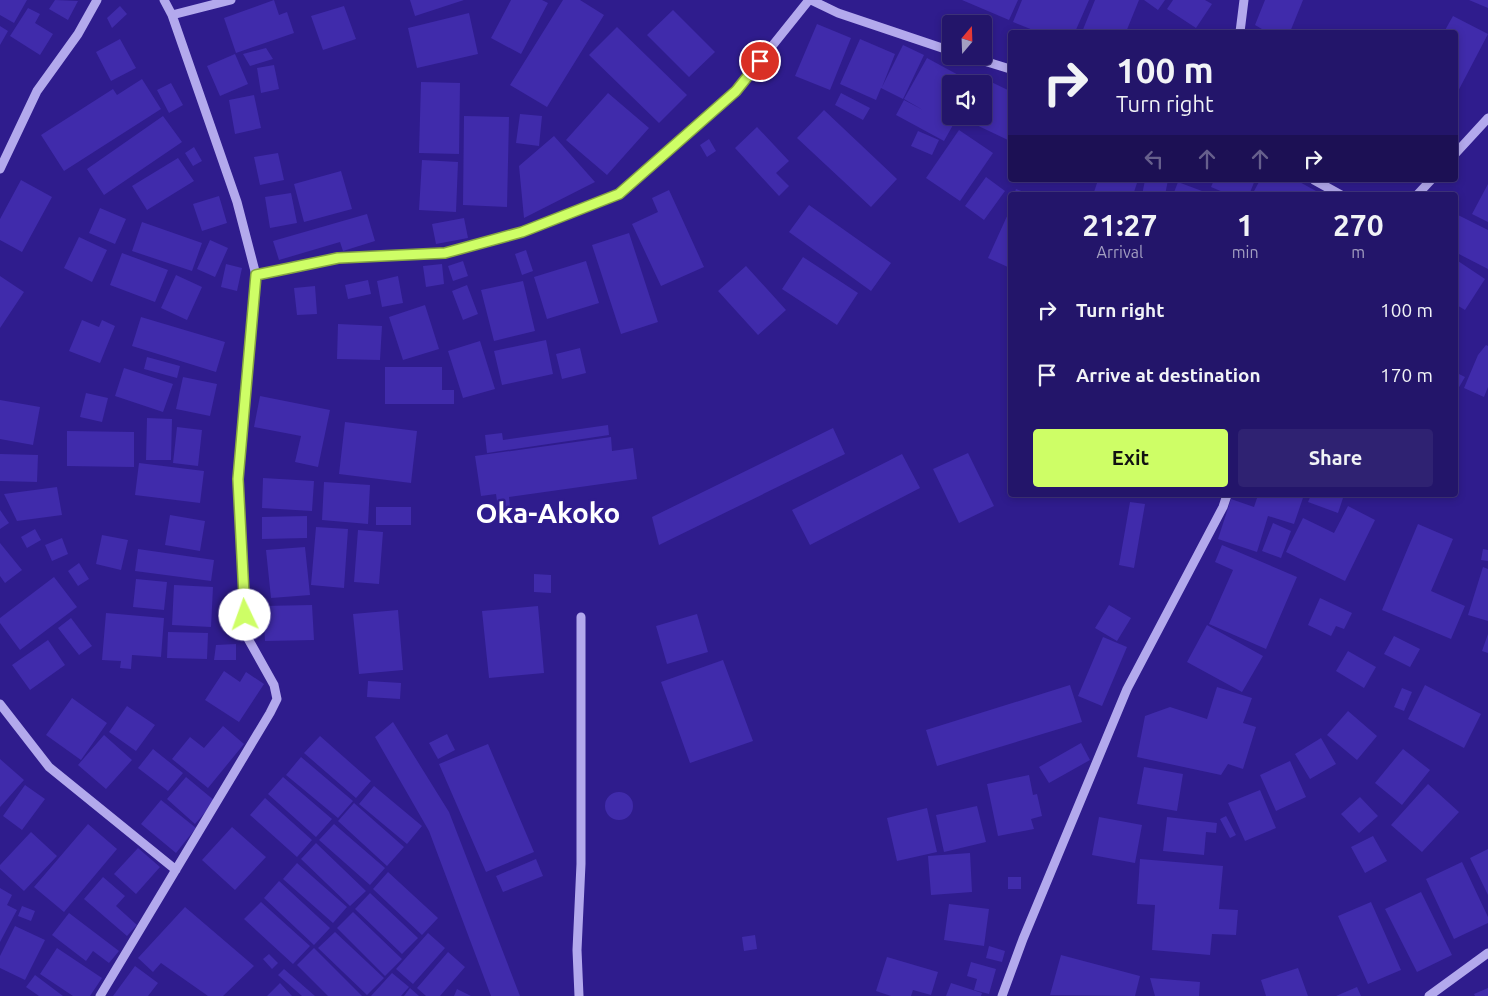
<!DOCTYPE html>
<style>
:root{--surface:#23156a;--page:#2f2272;--text:#f1f3f6;--muted:#a39fc1;--line:#40347e;--accent:#cefe66}
body{margin:0;font-family:Ubuntu,sans-serif;background:var(--page);color:var(--text);height:100vh;display:flex;flex-direction:column;font-size:19px;white-space:nowrap}
*{box-sizing:border-box;margin:0}
p{font-size:16px;color:var(--muted)}
.icon{flex:none;width:28px;height:28px;fill:none;stroke:currentColor;stroke-width:2;stroke-linecap:round;stroke-linejoin:round}
.map{position:relative;flex:1;overflow:hidden}
.panel{position:absolute;left:1008px;top:192px;width:450px;height:305px;display:flex;flex-direction:column;background:var(--surface);border-radius:5px;box-shadow:0 2px 8px #0003,0 0 0 1px var(--line)}
.panel>*{flex:none}
.guide{position:absolute;left:1008px;top:30px;width:450px;height:152px;border-radius:5px;box-shadow:0 2px 8px #0003,0 0 0 1px var(--line);background:#23156a;color:var(--text);overflow:hidden}
.needle{width:32px;rotate:19deg}
.buttons{position:absolute;left:942px;top:15px;display:grid;gap:10px}
.buttons a{display:grid;place-items:center;width:50px;height:50px;border-radius:5px;background:var(--surface);box-shadow:0 2px 8px #0003,0 0 0 1px var(--line);font-size:25px}
.pin{position:absolute;display:grid;place-items:center;width:42px;height:42px;color:#fff;margin:-21px;border:2px solid #fff;border-radius:50%;box-shadow:0 1px 5px #0007}
.me{position:absolute;width:55px;margin:-28px;rotate:357deg;stroke-linejoin:round;filter:drop-shadow(0 0 4px #0008)}
.turn{display:flex;align-items:center;gap:18px;height:105px;padding:0 25px;font-size:22px}
.turn .icon{width:65px;height:65px;stroke-width:2.5}
.turn b{display:block;font-size:35px;line-height:42px}
.lanes{display:flex;align-items:center;height:48px;padding:0 25px;background:#0003;justify-content:center;gap:25px;direction:ltr}
.lanes .off{opacity:.35}
.eta{display:flex;justify-content:space-evenly;align-items:center;height:85px;text-align:center}
.eta b{font-size:30px;font-weight:700;line-height:35px}
.action{display:flex;gap:10px;margin-top:auto;padding:10px 25px}
.action a{flex:1;height:58px;border-radius:5px;background:var(--accent);color:#111;font-size:20px;font-weight:700;line-height:58px;text-align:center}
.action a+a{background:var(--page);color:var(--text)}
ul{padding:0;list-style:none}
li{display:flex;align-items:center;gap:15px;height:65px;padding:0 25px}
li div{flex:1}
li b{display:block;font-size:19px}
li em{font-style:normal}
.map>svg:first-child{display:block}
</style>
<div class="map">
<svg width="1488" height="996" viewBox="0 0 1488 996">
<rect width="100%" height="100%" fill="#2f1c8d"/>
<path fill="#402bab" d="M0 0H27L14 23 0 15Z
M55 0 78 1 68 20 49 9Z
M274 0 279 15 287 12 294 33 236 53 224 18Z
M410 0H464L415 16Z
M511 0H542L548 3 521 54 491 38Z
M563 0H580L604 15 547 107 510 85Z
M962 0H1018L1009 20Z
M1022 0H1089L1075 32H1038L1013 22Z
M1095 0H1139L1126 32H1082Z
M1144 0H1165L1158 10Z
M1173 0H1205L1212 4 1196 28 1167 9Z
M1265 0H1303L1290 32H1267L1255 25Z
M1469 0H1488V8Z
M120 6 127 14 112 28 107 18Z
M344 6 356 39 323 50 311 16Z
M28 8 40 14 35 23 53 34 40 55 10 36Z
M673 10 715 52 689 77 647 35Z
M469 13 478 54 417 68 408 28Z
M1453 16 1488 34 1455 97V32H1444Z
M817 24 851 38 830 90 795 76Z
M0 26 8 31 0 45Z
M617 27 687 95 659 123 589 55Z
M120 39 136 68 111 81 96 52Z
M860 39 895 54 882 87 903 45 924 55 903 99 881 88 876 100 840 84Z
M266 48 273 59 250 66 243 54Z
M235 54 248 84 220 96 207 66Z
M927 58 975 84H951V116H958L944 141 896 115 904 100 923 110 904 99Z
M274 65 279 89 261 93 257 68Z
M142 79 161 109 64 171 41 135 113 89 117 95Z
M987 80 1010 91V141L968 121 970 116H984V87Z
M421 82 460 83 459 154 419 153Z
M171 83 183 105 169 113 157 90Z
M608 93 649 128 607 175 566 140Z
M841 93 870 108 863 120 835 105Z
M254 95 261 128 235 134 229 100Z
M824 110 897 179 871 207 797 138Z
M520 114 542 116 539 146 516 143Z
M163 116 182 142 104 195 87 169Z
M464 116 509 117 507 207 463 205Z
M757 127 789 161 776 173 789 186 779 196 735 148Z
M959 130 993 153 960 201 926 178Z
M918 131 939 140 932 155 911 146Z
M554 136 595 182 524 218 519 166Z
M709 139 716 151 707 157 700 145Z
M194 147 202 161 193 166 185 153Z
M278 153 284 180 260 185 254 157Z
M178 158 194 181 147 210 132 186Z
M422 160 458 162 456 212 419 210Z
M341 171 352 209 304 222 294 184Z
M986 177 1005 191 984 220 965 206Z
M21 180 52 197 22 252 0 240V219Z
M1098 180H1138L1133 195H1093Z
M1145 180H1168L1165 195H1142Z
M1214 180H1255L1249 195H1230L1211 187Z
M1260 180H1296L1316 191 1314 195H1256L1253 193Z
M1178 182 1202 191 1200 195H1173Z
M1488 184V222L1472 214Z
M1016 189 1032 195H1014Z
M669 190 704 267 661 286 632 224 658 212 652 198Z
M291 193 297 223 270 228 265 197Z
M219 196 227 223 202 231 193 204Z
M809 205 891 263 871 291 789 232Z
M100 208 126 219 115 244 89 233Z
M367 214 375 241 343 251 340 242 279 260 273 241Z
M1008 214 1010 215V268L988 258Z
M1458 215 1488 230V269L1455 252V222Z
M464 218 468 238 436 244 432 224Z
M142 222 202 243 192 271 132 251Z
M629 233 658 322 621 334 592 245Z
M79 237 107 250 92 282 64 268Z
M210 240 228 248 215 277 197 269Z
M526 250 533 271 522 275 515 254Z
M122 253 168 270 155 302 110 285Z
M803 257 858 293 837 325 782 289Z
M1455 259 1485 279 1465 310 1455 304Z
M463 261 468 276 453 281 448 266Z
M586 261 599 303 547 319 534 277Z
M226 264 242 268 237 291 221 287Z
M442 264 444 284 426 287 423 266Z
M746 266 786 310 758 335 718 291Z
M176 275 202 287 187 320 161 308Z
M0 276 24 292 0 328Z
M398 276 403 303 382 307 377 281Z
M368 280 371 294 348 299 345 285Z
M523 281 535 331 494 341 481 290Z
M467 285 478 314 463 320 452 291Z
M315 286 317 314 297 315 294 288Z
M425 305 439 349 403 360 389 317Z
M141 317 225 342 216 372 132 346Z
M82 320 99 327 102 320 115 326 100 363 69 351Z
M338 324 382 326 380 360 337 359Z
M546 340 553 374 502 385 494 351Z
M480 341 495 389 463 398 448 351Z
M1486 345 1488 346V387L1484 397 1464 388 1478 355Z
M580 348 586 373 562 379 556 354Z
M147 357 180 366 177 378 144 369Z
M385 367H442V390H454V404H385Z
M124 368 173 384 163 412 115 396Z
M1455 372 1465 377 1455 394Z
M183 377 217 384 210 416 176 409Z
M86 393 108 398 102 422 80 417Z
M260 396 330 410 318 467 295 462 301 436 254 427Z
M0 400 40 407 33 445 0 439Z
M147 418 172 419 171 460H146Z
M345 422 417 431 411 483 339 474Z
M608 425 609 435 487 453 485 435 502 433 503 440Z
M177 427 202 430 198 466 173 463Z
M833 428 845 454 659 545 652 517Z
M67 431 134 432V467L67 466Z
M611 437 612 451 633 448 637 479 509 497 510 506 498 508 496 494 481 496 475 456Z
M968 453 994 506 959 523 933 469Z
M0 454 38 455 37 482 0 481Z
M902 454 920 488 810 545 792 510Z
M139 463 204 471 200 503 135 495Z
M263 478 314 481 312 511 262 508Z
M324 482 370 485 368 524 322 520Z
M57 487 62 515 17 521 4 494Z
M1258 495H1304L1294 524 1268 516 1257 552 1218 539 1231 499 1254 507Z
M1311 495H1344L1338 513 1308 502Z
M1130 502 1145 504 1134 568 1119 565Z
M1348 506 1375 520 1345 581 1286 552 1303 518 1334 533Z
M376 507H411V525H376Z
M0 510 9 523 0 529Z
M170 515 205 521 200 551 165 545Z
M307 516V538L262 539V517Z
M1273 523 1291 531 1281 558 1262 551Z
M1418 524 1453 539 1431 591 1465 606 1451 639 1382 610Z
M316 527 348 529 344 588 311 585Z
M35 529 41 540 27 548 21 537Z
M358 530 383 532 379 584 354 582Z
M102 535 128 540 121 570 96 564Z
M62 538 68 554 52 561 45 545Z
M0 543 22 570 5 583 0 576Z
M1222 545 1297 577 1266 649 1209 624 1233 570 1215 562Z
M305 547 310 595 271 598 266 550Z
M138 549 214 560 211 581 135 571Z
M1483 549 1488 550V561L1481 560Z
M79 563 89 579 78 586 68 571Z
M1483 567 1488 569V621L1468 615Z
M534 574 551 575V593L534 592Z
M54 577 77 607 20 650 0 623V618Z
M136 579 167 582 164 610 133 607Z
M174 585 213 587 211 627 172 625Z
M1320 598 1352 613 1344 629 1336 626 1331 636 1308 625Z
M312 605 314 640 265 641 263 606Z
M1109 605 1131 618 1117 641 1095 628Z
M538 606 544 673 489 678 482 611Z
M398 610 403 670 359 674 353 614Z
M106 613 164 618 161 657 132 655 131 669 120 668 121 661 102 660Z
M697 614 708 652 667 664 656 626Z
M71 618 92 646 79 655 58 628Z
M1207 625 1263 656 1242 692 1187 662Z
M168 632 208 633 207 659 167 658Z
M1488 634V653L1482 651Z
M1394 636 1420 649 1410 667 1384 654Z
M1103 637 1127 647 1102 706 1078 696Z
M48 640 65 665 30 690 12 665Z
M236 644V660H214L216 645Z
M1348 651 1376 667 1364 688 1336 671Z
M723 660 753 741 690 763 661 682Z
M224 671 240 682 246 672 264 684 239 722 205 700Z
M368 681 401 683 400 699 367 697Z
M1070 685 1082 722 937 766 926 730Z
M1425 685 1481 714 1464 748 1408 719Z
M1217 687 1252 698 1243 723 1256 727 1243 769 1228 764 1221 775 1137 757 1145 716 1170 707 1207 719Z
M1402 688 1412 692 1404 711 1394 707Z
M72 698 107 723 81 760 46 735Z
M127 706 155 725 136 751 109 732Z
M1348 711 1377 736 1357 760 1327 735Z
M393 722 449 812 520 996H491L429 831 375 737Z
M223 726 244 744 208 788 172 759 190 737 204 748Z
M447 734 455 750 438 759 429 743Z
M104 735 132 760 106 789 78 765Z
M320 736 371 781 356 798 304 753Z
M1321 738 1336 764 1310 779 1295 754Z
M1081 743 1090 760 1049 783 1039 767Z
M488 744 534 852 486 872 439 764Z
M153 749 183 773 168 791 138 768Z
M1403 749 1430 770 1402 805 1375 783Z
M301 757 353 801 338 818 286 775Z
M0 759 24 780 0 807Z
M1290 761 1306 797 1276 811 1260 775Z
M1144 767 1183 774 1177 811 1137 804Z
M1029 775 1033 795 1037 794 1042 816 1031 819 1034 829 998 836 987 784Z
M186 777 215 801 195 824 167 799Z
M283 777 332 819 316 837 268 794Z
M1428 784 1459 812 1422 852 1391 825Z
M25 785 45 799 22 830 3 816Z
M374 786 422 826 407 844 359 804Z
M1260 790 1276 828 1245 841 1228 803Z
M605 806a14 14 0 1 1 28 0a14 14 0 1 1-28 0Z
M1360 797 1378 816 1359 833 1341 814Z
M265 798 312 840 297 857 250 815Z
M161 800 196 828 176 853 141 824Z
M354 803 404 847 387 866 338 821Z
M977 806 986 842 944 852 936 815Z
M927 808 937 852 897 861 887 818Z
M1226 816 1236 835 1230 838 1220 819Z
M1099 817 1142 825 1135 863 1092 855Z
M1167 817 1217 823 1216 833 1206 832 1204 855 1163 851Z
M88 824 117 849 64 912 34 887Z
M334 824 385 868 370 885 319 840Z
M232 827 266 857 235 890 202 860Z
M31 832 57 856 24 891 0 869V865Z
M1373 836 1387 861 1365 873 1351 847Z
M316 843 366 891 350 906 301 859Z
M138 848 160 867 136 894 114 874Z
M1488 849V895L1470 858Z
M970 853 972 892 931 895 928 856Z
M536 859 543 876 503 892 496 876Z
M1140 859 1223 866 1219 909 1238 910 1236 935 1212 934 1210 955 1152 950 1155 905 1137 904Z
M1462 862 1488 917V923L1454 939 1426 879Z
M297 863 347 907 333 923 283 879Z
M388 872 438 918 422 935 373 889Z
M103 877 125 896 116 906 137 925 127 936 84 899Z
M1008 877H1021V889H1008Z
M279 881 330 928 314 945 264 898Z
M0 888 12 895 7 905 17 910 0 942Z
M1421 892 1452 955 1417 972 1385 909Z
M370 893 418 938 402 954 355 909Z
M261 902 310 946 293 964 244 919Z
M1371 902 1401 970 1368 984 1338 916Z
M949 904 989 909 984 946 944 940Z
M22 906 35 911 31 921 18 916Z
M185 907 254 966 223 996H208L161 963 153 972 138 958Z
M353 912 402 959 385 976 337 928Z
M69 913 119 951 109 963 93 951 86 961 52 935Z
M15 926 45 940 25 980 0 968V956Z
M335 932 384 978 367 995 318 948Z
M428 933 445 948 413 984 396 969Z
M755 935 757 949 744 951 742 937Z
M989 946 1005 951 1002 962 986 958Z
M57 948 102 978 90 996H73L40 974Z
M314 948 362 996H328L297 965Z
M448 952 465 967 440 996H426L417 988Z
M269 954 278 963 272 969 263 959Z
M1061 955 1140 976 1135 996 1050 995Z
M887 957 938 972 931 995 913 990 911 996H891L876 991Z
M971 962 996 969 989 994 974 990 977 979 967 976Z
M135 966 158 983 148 996H113Z
M1298 968 1308 996H1266L1261 980Z
M284 969 315 996H302L278 975Z
M392 973 409 987 401 996H371Z
M35 975 63 996H39L26 987Z
M1150 978 1200 982 1199 996H1155Z
M280 983 292 996H267Z
M951 983 982 993 981 996H946Z
M1357 987 1361 996H1336Z
M410 988 419 996H404Z
M1488 988V996H1475L1474 994Z
M457 989 471 996H454Z"/>
<g fill="none" stroke-linecap="round" stroke-linejoin="round">
<path stroke="#b3a9ed" stroke-width="9" d="M811 0 838 13 951 51
M172 15 231 0
M1240 32 1244 0
M968 56 1010 69
M1455 154 1488 118
M0 169 37 91 78 34 97 0
M1314 180 1341 195
M1417 195 1431 180
M256 275 338 258 445 253 522 232 619 194 736 91 809 0
M0 704 49 767 176 870
M100 996 270 713 277 699 274 685 246 635 238 479 256 275 237 202 172 15 164 0
M579 996 577 950 581 864V617
M1002 996 1023 939 1127 689 1223 507 1227 495
M1429 996 1488 953"/>
</g>
<g fill="none" stroke-linecap="round" stroke-linejoin="round">
<g stroke="#86a542" stroke-width="12">
<path id="route" d="M245 615 238 479 256 275 338 258 445 253 522 232 619 194 736 91 760 61"/>
</g>
<use href="#route" stroke="#cefe66" stroke-width="9"/>
</g>
<g text-anchor="middle" stroke-width="5" stroke-linejoin="round" paint-order="stroke">
<g font-size="28" font-weight="bold" fill="#fff" stroke="#2f1c8d">
<text x="548" y="523">Oka-Akoko</text>
</g>
</g>
</svg>
<div class="buttons">
<a><svg class="needle" viewBox="-14 -14 28 28"><path d="M0-13l5 13h-10z" fill="#e53935"/><path d="M0 13l5-13h-10z" fill="#a39fc1"/></svg></a>
<a><svg class="icon" aria-label="sound" viewBox="0 0 24 24"><path d="M4 9h4l5-4v14l-5-4H4zM17 9q2 3 0 6"/></svg></a>
</div>
<div class="pin" style="left:760px;top:61px;background:#d93025"><svg class="icon" aria-label="arrive" viewBox="0 0 24 24"><path d="M6 21V4h12l-3 4 3 4H6"/></svg></div>
<svg class="me" style="left:245px;top:615px" viewBox="-20 -20 40 40"><circle r="19" fill="#fff"/><path d="M0-13L10 11 0 6-10 11z" fill="#cefe66"/></svg>
<div class="guide">
<div class="turn"><svg class="icon" aria-label="right" viewBox="0 0 24 24"><path d="M7 20v-9h11M14 6l5 5-5 5"/></svg><div><b>100 m</b>Turn right</div></div>
<div class="lanes"><svg class="icon off" aria-label="left" viewBox="0 0 24 24"><path d="M17 20v-9H6M10 6l-5 5 5 5"/></svg><svg class="icon off" aria-label="ahead" viewBox="0 0 24 24"><path d="M12 20V5M6 11l6-6 6 6"/></svg><svg class="icon off" aria-label="ahead" viewBox="0 0 24 24"><path d="M12 20V5M6 11l6-6 6 6"/></svg><svg class="icon" aria-label="right" viewBox="0 0 24 24"><path d="M7 20v-9h11M14 6l5 5-5 5"/></svg></div>
</div>
<section class="panel">
<div class="eta">
<div><b>21:27</b><p>Arrival</p></div>
<div><b>1</b><p>min</p></div>
<div><b>270</b><p>m</p></div>
</div>
<ul>
<li><svg class="icon" aria-label="right" viewBox="0 0 24 24"><path d="M7 20v-9h11M14 6l5 5-5 5"/></svg><div><b>Turn right</b></div><em>100 m</em></li>
<li><svg class="icon" aria-label="arrive" viewBox="0 0 24 24"><path d="M6 21V4h12l-3 4 3 4H6"/></svg><div><b>Arrive at destination</b></div><em>170 m</em></li>
</ul>
<div class="action"><a>Exit</a><a>Share</a></div>
</section>
</div>
